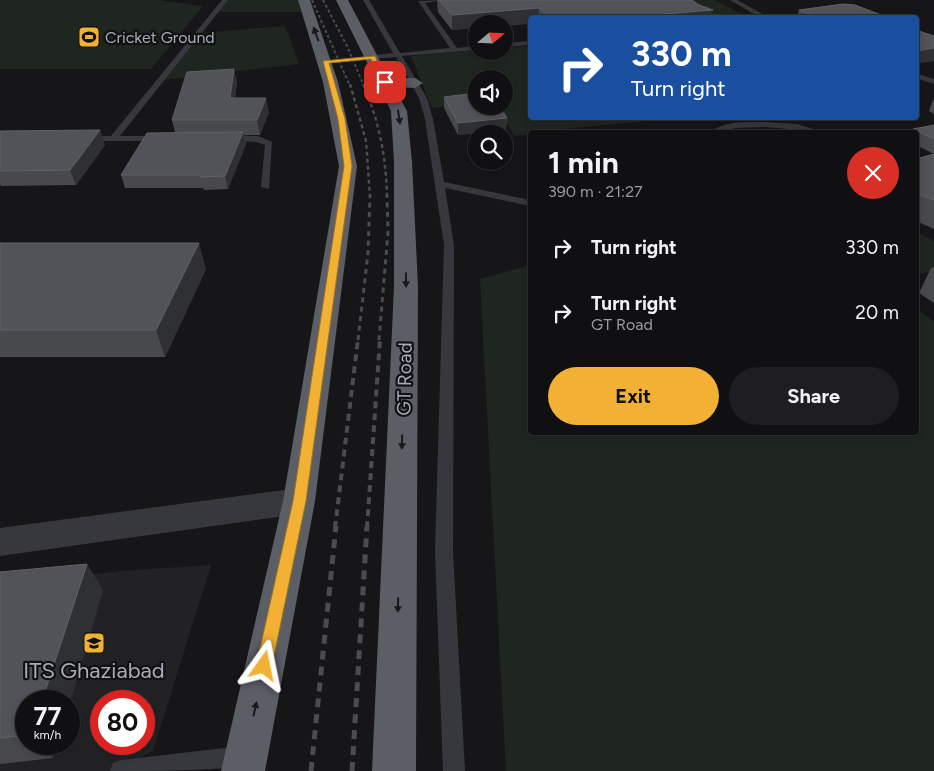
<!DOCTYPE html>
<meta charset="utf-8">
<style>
:root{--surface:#101012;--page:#1e1e20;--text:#f1f3f6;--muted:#9c9d9f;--line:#303032;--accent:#f2b134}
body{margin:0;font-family:Figtree,sans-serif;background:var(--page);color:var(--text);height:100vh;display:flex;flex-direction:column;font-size:19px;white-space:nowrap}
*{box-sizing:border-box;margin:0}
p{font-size:16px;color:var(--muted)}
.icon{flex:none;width:28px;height:28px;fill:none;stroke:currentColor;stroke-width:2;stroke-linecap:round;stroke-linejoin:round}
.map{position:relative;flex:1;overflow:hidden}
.sheet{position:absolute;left:528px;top:130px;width:391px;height:305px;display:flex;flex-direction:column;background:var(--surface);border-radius:5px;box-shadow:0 2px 8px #0003,0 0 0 1px var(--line)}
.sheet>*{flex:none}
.top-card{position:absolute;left:528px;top:15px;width:391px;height:105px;border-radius:5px;box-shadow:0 2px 8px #0003,0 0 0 1px var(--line);background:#1a4fa0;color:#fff;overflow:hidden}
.needle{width:32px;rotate:71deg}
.buttons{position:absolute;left:468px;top:15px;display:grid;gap:10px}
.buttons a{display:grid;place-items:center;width:45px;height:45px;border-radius:50%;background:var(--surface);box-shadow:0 2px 8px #0003,0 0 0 1px var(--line);font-size:25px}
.speed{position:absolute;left:15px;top:690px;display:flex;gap:10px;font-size:25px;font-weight:700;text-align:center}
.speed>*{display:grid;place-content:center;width:65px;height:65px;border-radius:50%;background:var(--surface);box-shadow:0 2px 8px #0003,0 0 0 1px var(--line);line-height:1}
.speed small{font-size:12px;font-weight:400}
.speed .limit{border:8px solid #d22;background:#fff;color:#111}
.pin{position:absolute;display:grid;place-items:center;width:42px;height:42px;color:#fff;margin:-21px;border-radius:10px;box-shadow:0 2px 8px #0006}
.me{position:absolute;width:55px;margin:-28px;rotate:12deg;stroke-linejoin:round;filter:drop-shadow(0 0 4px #0008)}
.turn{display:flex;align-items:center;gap:18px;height:105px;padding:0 20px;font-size:22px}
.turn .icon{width:65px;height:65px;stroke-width:2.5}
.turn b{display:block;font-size:35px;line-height:42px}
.round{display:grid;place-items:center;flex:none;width:52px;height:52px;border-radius:26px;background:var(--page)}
.head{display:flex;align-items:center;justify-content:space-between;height:85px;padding:0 20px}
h1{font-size:30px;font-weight:700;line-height:38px}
.button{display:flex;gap:10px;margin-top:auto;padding:10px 20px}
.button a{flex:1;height:58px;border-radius:30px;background:var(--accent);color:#111;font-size:20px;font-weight:700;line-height:58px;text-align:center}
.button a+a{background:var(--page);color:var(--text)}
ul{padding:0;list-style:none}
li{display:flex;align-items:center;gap:15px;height:65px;padding:0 20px}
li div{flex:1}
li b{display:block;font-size:19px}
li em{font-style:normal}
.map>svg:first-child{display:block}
</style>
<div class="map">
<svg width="934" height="771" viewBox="0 0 934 771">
<rect width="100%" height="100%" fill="#161618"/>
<path fill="#222225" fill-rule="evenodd" d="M211 565 153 751 132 762 130 771H0V585L122 571ZM26 701H69V744H26ZM101 701H144V744H101Z"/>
<path fill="#1e261f" d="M0 0H158L203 6 151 69H0Z
M226 0H304L308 12H217Z
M680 0H715L747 17H709Z
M285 26 299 64 164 80 200 33Z
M530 46V118H678L530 132V134L514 136 497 106H504V79H476V103L432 108 411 56 476 50 504 51V48Z
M916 232 934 241V270L916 275Z
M530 265V432H916V309L934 321V771H506L480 279Z"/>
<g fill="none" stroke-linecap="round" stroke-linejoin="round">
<path fill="#37383d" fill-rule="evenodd" d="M222 0H228L120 136H162L165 137V141H83L82 139 86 136H111Z
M363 0H369L400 53 450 48 418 1 444 0 425 3 457 48 476 46V50L402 56 427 98 433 119 444 182 530 200V206L445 188 454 245 453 551 465 771H443L435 551 444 245 425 119 419 98 396 57 326 63 322 61 393 53Z
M730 0H737L770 18H761Z
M530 41V45L504 47V43Z
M916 73 934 79V84L916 78Z
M766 122 797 124 823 132 766 127 735 128 721 132H711C724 120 749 122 766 122Z
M226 135 258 136 272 142 269 189 261 187 265 145 256 142 223 140V136Z
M242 746 250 749 253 757 250 765C219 771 146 771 110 771L113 763 121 760Z"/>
<path fill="#37383d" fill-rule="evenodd" d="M299 488 310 492 315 501 310 510 299 514 0 556V528Z"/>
<path fill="#5b5e65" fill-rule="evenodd" d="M298 0H310L338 82 357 166 315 501 265 771H221L283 501 339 166 323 82Z
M336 0H348L389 78H415L423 83 415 88 394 87 407 111 412 162 418 286 416 771H372L394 286V162L391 111Z"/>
<path stroke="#4a4c52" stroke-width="2" stroke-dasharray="3 2.5" stroke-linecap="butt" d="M312 0 350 86
M323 0 347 46 364 86"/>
<path stroke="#4a4c52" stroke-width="2.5" stroke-dasharray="4 3" stroke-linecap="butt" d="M350 84 366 141 370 196
M363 84C379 121 386 156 387 196"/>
<path stroke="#4a4c52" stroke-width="3" stroke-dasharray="5 4.5" stroke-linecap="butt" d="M358 340 368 253 370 195
M379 340 388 232 387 195"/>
<path stroke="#4a4c52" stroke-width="4" stroke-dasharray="7 5" stroke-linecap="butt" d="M335 528 358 339
M367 528 380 339"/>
<path stroke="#4a4c52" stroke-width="5" stroke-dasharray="9 7" stroke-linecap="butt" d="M311 771 336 526
M352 771 367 526"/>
</g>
<path fill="#47494d" d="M437 0H692L711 18H530L476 24V28L452 30 438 12Z
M799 10 889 18 797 17Z
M237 82 235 98 269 112 260 135H244L246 144 228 189 204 190 203 188H125L121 175 175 132 172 120Z
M444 97 507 118 506 130 458 135 444 108Z
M933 100H934V114L929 111Z
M934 125V154L916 145V132H912L913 129Z
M0 131 105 145 76 185 1 186 0 184Z
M934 154V229L916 221V159Z
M0 243 206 269 165 357H0Z
M934 267V303L919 293 931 268Z
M87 564 103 591 26 701V744H57L53 758 0 764V572Z"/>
<path fill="#2f3033" d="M539 8 538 18H530V24L504 26V24H476V28L452 30V15Z
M713 10 711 18H617Z
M934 48V61L916 64V51Z
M234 69 237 82 233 112 230 98Z
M266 98 269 112 260 135 257 120Z
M507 118 506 130 458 135V123Z
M100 130 105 145 76 185 70 170Z
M243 132 246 144 228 189 225 176Z
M199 243 206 269 165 357 156 330Z
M87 564 103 591 69 706V701H42Z
M40 744H57L53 758Z"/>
<path fill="#525359" stroke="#5f6168" d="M439 0H692L699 5 713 10 617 18H550L539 8 452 15Z
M843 4 855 5 889 18H795L812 15 799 10Z
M916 30 934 36V48L916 51Z
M234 69 230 98H266L257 120H172L187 72Z
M476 93V106H500L507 118 458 123 444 97Z
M934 125V139L913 129Z
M100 130 70 170 0 171V131Z
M243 132 225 176 200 177 201 175H121L147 133Z
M934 154V200L916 193V159Z
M0 243H199L156 330H0Z
M87 564 42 701H26V735L0 738V572Z"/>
<defs><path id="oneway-solid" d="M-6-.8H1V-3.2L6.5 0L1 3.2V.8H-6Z" transform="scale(1.25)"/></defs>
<g fill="#18191b">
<use href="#oneway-solid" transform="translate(316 34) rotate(-110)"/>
<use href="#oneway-solid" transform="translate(399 117) rotate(82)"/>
<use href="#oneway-solid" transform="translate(406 280) rotate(89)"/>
<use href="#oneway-solid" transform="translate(402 442) rotate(91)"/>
<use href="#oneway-solid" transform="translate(398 605) rotate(91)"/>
<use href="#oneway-solid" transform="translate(255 709) rotate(-78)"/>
</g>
<path fill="#f2b134" stroke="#9d7322" d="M375 56 387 83 382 82 371 59 329 63 345 119 352 166 306 501 272 666 270 671 264 673 259 671 256 666 293 501 344 166 338 119 323 61Z"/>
<defs>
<g id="stadium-square" transform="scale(1.125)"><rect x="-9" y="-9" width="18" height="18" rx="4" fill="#f2b134" stroke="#111113"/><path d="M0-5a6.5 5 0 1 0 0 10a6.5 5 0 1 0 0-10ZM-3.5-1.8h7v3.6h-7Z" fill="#111"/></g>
<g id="university-square" transform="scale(1.125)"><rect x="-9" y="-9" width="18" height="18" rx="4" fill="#f2b134" stroke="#111113"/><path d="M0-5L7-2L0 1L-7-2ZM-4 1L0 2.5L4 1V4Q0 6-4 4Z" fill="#111"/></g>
</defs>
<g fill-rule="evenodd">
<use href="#stadium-square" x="89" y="37"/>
<use href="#university-square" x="94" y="643"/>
</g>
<g text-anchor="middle" stroke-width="4.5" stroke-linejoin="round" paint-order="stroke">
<g font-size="16" fill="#a8adb8" stroke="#111113" text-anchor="start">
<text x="105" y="43">Cricket Ground</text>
</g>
<g font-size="19" fill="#a8adb8" stroke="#111113">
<text transform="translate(404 379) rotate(-89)" y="7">GT Road</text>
</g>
<g font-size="22" fill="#a8adb8" stroke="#111113">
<text x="94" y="678">ITS Ghaziabad</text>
</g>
</g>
</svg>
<div class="buttons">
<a><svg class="needle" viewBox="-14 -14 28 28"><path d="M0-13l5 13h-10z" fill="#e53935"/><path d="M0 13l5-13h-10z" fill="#9c9d9f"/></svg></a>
<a><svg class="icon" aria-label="sound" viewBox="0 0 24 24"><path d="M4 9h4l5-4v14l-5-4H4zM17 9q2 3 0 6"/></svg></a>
<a><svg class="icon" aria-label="search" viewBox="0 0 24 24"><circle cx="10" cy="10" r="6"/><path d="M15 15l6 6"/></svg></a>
</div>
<div class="speed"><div>77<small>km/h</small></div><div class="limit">80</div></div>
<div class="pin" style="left:385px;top:82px;background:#d93025"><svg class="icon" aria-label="arrive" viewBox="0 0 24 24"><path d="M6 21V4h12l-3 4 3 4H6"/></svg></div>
<svg class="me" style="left:264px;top:666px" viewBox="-20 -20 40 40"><path d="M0-17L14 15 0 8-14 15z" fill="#f2b134" stroke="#fff" stroke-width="4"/></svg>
<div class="top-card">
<div class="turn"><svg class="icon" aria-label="right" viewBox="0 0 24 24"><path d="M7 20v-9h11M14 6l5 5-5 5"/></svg><div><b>330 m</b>Turn right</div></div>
</div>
<section class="sheet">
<div class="head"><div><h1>1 min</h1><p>390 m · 21:27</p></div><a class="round" style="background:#d93025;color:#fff"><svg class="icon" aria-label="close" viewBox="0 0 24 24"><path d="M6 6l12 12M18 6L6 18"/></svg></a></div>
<ul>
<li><svg class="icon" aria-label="right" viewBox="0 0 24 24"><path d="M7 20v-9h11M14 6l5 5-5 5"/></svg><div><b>Turn right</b></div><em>330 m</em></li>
<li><svg class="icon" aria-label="right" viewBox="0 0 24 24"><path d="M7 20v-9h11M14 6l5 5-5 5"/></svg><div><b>Turn right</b><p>GT Road</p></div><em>20 m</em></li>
</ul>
<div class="button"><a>Exit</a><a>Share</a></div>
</section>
</div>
